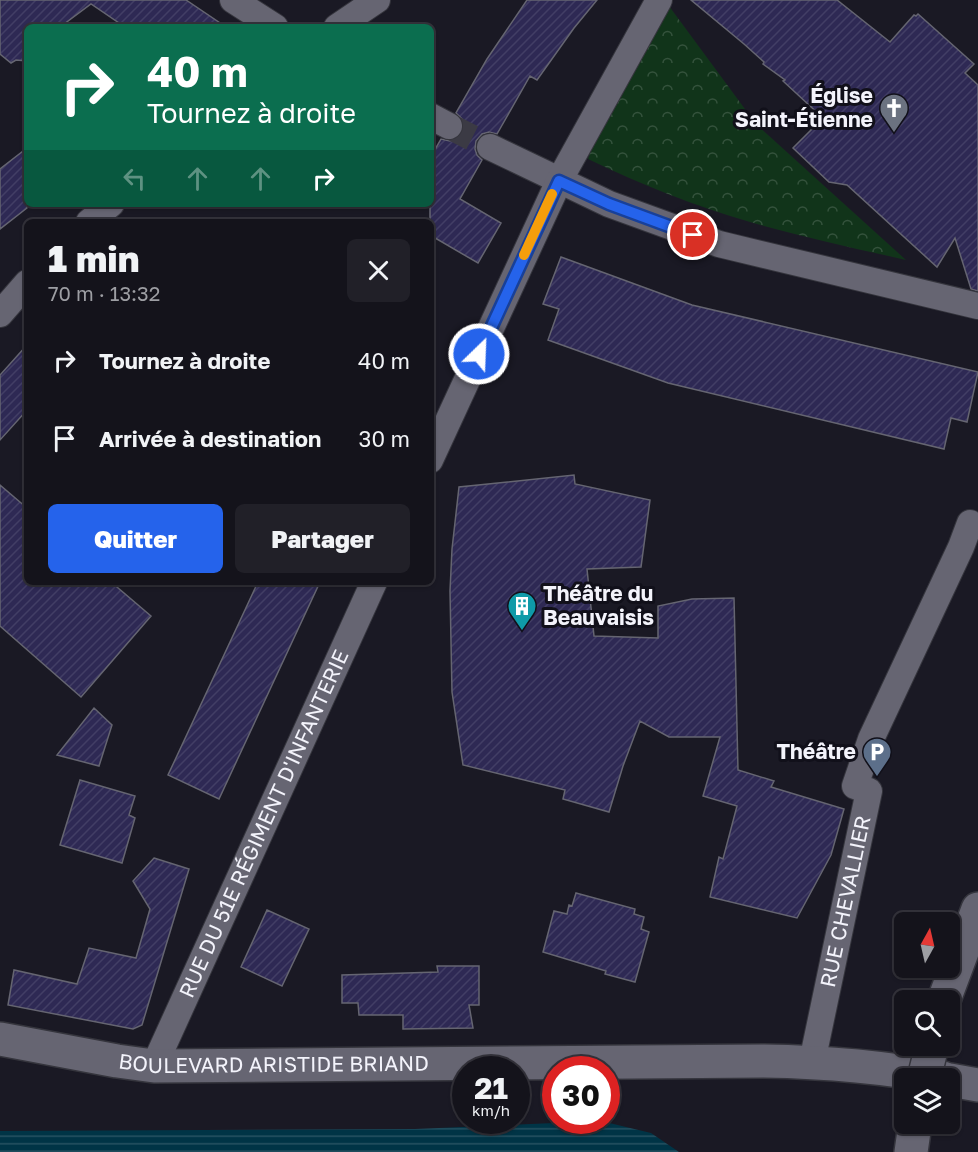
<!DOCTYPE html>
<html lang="fr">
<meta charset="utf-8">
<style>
:root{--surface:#14131b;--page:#212028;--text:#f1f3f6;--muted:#9d9ea3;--line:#33323a;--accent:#2563eb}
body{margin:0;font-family:"Golos Text",sans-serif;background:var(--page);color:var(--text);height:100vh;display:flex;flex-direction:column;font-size:22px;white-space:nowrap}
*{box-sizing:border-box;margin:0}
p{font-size:20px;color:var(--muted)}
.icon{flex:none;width:33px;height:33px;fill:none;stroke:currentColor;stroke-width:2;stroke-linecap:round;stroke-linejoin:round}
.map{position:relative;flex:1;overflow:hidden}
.drawer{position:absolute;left:24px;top:219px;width:410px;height:366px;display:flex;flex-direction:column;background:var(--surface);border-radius:9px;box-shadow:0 2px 4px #0004,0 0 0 2px var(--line)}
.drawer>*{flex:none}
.top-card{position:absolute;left:24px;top:24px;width:410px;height:183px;border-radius:9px;box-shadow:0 2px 4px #0004,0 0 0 2px var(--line);background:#0b6e4f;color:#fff;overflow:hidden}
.needle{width:39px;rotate:8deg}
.buttons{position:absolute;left:894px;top:912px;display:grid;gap:12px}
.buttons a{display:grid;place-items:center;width:66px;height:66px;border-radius:9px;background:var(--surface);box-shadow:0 2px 4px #0004,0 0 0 2px var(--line);font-size:30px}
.speed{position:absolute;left:452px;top:1056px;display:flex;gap:12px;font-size:30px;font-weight:700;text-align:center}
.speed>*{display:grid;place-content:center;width:78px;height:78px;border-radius:50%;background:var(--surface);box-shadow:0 2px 4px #0004,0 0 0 2px var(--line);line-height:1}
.speed small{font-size:15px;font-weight:400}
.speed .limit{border:9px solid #d22;background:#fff;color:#111}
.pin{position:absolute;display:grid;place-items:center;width:51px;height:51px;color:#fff;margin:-26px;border:3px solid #fff;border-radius:50%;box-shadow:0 2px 6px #0007}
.me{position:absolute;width:66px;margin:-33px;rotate:24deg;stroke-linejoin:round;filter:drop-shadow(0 0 4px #0008)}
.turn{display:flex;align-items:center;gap:21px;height:126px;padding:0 24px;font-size:27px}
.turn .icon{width:78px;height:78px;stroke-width:2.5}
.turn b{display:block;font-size:42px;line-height:51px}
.lanes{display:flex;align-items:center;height:57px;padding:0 24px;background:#0003;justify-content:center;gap:30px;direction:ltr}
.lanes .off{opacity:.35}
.round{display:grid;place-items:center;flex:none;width:63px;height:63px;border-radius:9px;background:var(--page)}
.headline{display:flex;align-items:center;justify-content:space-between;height:102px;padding:0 24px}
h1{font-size:36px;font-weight:800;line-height:45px}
.cta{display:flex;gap:12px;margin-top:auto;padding:12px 24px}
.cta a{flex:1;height:69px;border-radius:9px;background:var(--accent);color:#fff;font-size:24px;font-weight:800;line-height:69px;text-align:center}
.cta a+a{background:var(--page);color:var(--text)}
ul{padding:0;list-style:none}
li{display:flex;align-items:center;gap:18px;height:78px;padding:0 24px}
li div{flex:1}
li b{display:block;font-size:22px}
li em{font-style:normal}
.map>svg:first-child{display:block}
</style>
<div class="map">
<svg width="978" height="1152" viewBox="0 0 978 1152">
<defs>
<pattern id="park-crowns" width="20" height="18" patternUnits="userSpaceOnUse" patternTransform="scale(1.5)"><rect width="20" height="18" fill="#11341a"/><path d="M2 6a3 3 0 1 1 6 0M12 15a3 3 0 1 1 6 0" fill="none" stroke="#34523c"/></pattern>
<pattern id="water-rules" width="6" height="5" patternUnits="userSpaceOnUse" patternTransform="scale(1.5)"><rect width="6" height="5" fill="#003446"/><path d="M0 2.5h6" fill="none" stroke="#265262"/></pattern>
<pattern id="building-hatch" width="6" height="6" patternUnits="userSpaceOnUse" patternTransform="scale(1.5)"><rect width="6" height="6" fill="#2e2954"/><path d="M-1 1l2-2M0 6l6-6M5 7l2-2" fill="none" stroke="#423e65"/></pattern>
</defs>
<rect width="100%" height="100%" fill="#1a1924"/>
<path fill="url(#park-crowns)" d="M669 6 756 124 906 260C854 248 802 237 750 222 695 206 640 184 588 159L593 145Z"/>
<path fill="url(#water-rules)" d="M601 1121 651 1133 679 1152H0V1131L415 1129Z"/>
<path fill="url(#building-hatch)" stroke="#656571" stroke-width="1.5" d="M0 0H186L226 27H125L91 4 60 27H27V61L16 60 11 63 0 54Z
M527 0H597L574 28 537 80 530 76 497 134 489 132 482 134 476 141 475 149 477 155 482 160 460 199 501 223 478 263 430 235V158L441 139 450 141 457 138 462 133 464 125 462 119 456 113 487 59Z
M691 0H837L890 42 914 15 916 16 918 14 974 64 965 73 978 85V291L971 289 955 238 937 267 847 185 829 182 793 148 823 118 783 81 785 80 763 64 764 62 744 44Z
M27 148V208L0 229V169Z
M561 257 692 305 978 372 967 422 951 418 944 449 668 383 548 340 559 309 543 304Z
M27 345V410L0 440V375Z
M574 475 575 484 650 500 641 567 587 569 594 636 658 638V606L692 599 734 598 738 770 774 781 771 787 844 809 831 855 797 918 710 897 719 857 723 859 737 806 703 796 720 737H669L640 721 623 766 609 812 563 799 565 790 463 765 452 692 450 591 452 549 459 487Z
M0 485 27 508V582H111L151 616 81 697 0 626Z
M258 582H320L219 799 168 775Z
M94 708 112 725 99 766 57 755Z
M80 780 135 796 129 815 135 818 122 863 60 845Z
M154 858 189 869 142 1025 133 1029 8 1005 14 970 77 984 89 948 136 958 150 909 133 881Z
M576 893 635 909 634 914 644 917 641 929 649 932 635 982 605 974 606 971 543 952 554 911 567 914 569 905 572 906Z
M267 910 309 929 282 986 241 967Z
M437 966H479V1005H469L473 1028 403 1029V1015H359L358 1003H342V975L438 972Z"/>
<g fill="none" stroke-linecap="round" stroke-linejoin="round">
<path stroke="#3b3a44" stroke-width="26" stroke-dasharray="26 13" stroke-linecap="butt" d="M449 126 490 147"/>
<g stroke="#35353d" stroke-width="28">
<g id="minor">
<path d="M233 0 275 27"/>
<path d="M337 27 377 0"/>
<path d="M430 116 449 126"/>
<path d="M490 147 609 204 719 244 978 306"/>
<path d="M89 222 111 204"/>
<path d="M0 314 27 283"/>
<path d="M430 460 559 181 659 0"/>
<path id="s1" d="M812 1062 869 791 855 786 871 739 961 547 970 523"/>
<path id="s2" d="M154 1066 374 582"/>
</g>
</g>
<g stroke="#35353d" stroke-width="36">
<path id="tertiary" d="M944 1000 978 909
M911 1152 915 1124"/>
</g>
<g stroke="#35353d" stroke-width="36">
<g id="secondary">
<path id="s3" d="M0 1039 117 1061 154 1066 764 1061C825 1062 884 1067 943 1078"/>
<path d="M950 1080 978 1085"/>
</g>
</g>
<use href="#minor" stroke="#666572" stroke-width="26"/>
<use href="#tertiary" stroke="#666572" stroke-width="33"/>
<use href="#secondary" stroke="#666572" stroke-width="33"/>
<g stroke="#35353d" stroke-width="36" stroke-linecap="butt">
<path id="tertiary-bridge" d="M924 1078 932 1046"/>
</g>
<use href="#tertiary-bridge" stroke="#666572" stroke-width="33"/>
</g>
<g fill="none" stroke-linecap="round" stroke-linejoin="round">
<g stroke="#184099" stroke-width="15">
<path id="route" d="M479 354 559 181 609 204 693 235"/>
</g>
<use href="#route" stroke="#2563eb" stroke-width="10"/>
<path stroke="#f59e0b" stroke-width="10" d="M524 255 552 194"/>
</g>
<defs>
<g id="church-pin" transform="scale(1.5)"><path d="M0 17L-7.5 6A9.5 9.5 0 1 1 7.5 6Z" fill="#6b7280" stroke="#11101a"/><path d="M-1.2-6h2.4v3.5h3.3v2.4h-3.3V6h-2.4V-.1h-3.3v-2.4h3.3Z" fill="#fff"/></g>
<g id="building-pin" transform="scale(1.5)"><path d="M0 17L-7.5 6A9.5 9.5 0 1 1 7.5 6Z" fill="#0f9aa8" stroke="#11101a"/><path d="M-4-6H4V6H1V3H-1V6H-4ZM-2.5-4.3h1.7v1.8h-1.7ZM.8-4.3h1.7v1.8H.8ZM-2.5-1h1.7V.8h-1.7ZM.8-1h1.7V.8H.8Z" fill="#fff"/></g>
<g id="parking-pin" transform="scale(1.5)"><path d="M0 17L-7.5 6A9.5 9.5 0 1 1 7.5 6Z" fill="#5c6f8a" stroke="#11101a"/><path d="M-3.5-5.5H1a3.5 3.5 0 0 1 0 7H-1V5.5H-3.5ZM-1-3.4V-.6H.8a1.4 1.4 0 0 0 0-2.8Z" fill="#fff"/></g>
</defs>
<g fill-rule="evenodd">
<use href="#church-pin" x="894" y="108"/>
<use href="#building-pin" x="522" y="606"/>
<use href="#parking-pin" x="877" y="752"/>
</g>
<g text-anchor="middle" stroke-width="6" stroke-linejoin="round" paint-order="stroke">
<g font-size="21" font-weight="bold" fill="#f3f3fb" stroke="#11101a" text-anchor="end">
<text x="873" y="103">Église<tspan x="873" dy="24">Saint-Étienne</tspan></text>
<text x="543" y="601" text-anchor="start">Théâtre du<tspan x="543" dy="24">Beauvaisis</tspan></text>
<text x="856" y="759">Théâtre</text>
</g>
<g font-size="21" fill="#f3f3fb" stroke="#11101a">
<text dy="7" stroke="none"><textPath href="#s2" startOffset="266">RUE DU 51E RÉGIMENT D'INFANTERIE</textPath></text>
<text dy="7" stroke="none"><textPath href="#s1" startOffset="164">RUE CHEVALLIER</textPath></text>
<text dy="7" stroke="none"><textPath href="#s3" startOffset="276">BOULEVARD ARISTIDE BRIAND</textPath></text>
</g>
</g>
</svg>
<div class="buttons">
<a><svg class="needle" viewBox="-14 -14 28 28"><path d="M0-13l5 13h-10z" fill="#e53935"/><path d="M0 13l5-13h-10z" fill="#9d9ea3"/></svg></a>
<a><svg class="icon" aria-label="search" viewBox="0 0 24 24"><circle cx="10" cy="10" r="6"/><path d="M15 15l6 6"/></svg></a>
<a><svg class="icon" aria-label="layers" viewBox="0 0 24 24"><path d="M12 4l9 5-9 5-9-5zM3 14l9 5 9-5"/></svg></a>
</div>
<div class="speed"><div>21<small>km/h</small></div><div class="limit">30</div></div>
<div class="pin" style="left:693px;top:235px;background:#d93025"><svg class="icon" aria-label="arrive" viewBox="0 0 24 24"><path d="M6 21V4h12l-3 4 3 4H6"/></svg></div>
<svg class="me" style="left:479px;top:354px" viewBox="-20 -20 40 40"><circle r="17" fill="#2563eb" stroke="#fff" stroke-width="3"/><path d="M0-11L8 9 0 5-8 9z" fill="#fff"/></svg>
<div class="top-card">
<div class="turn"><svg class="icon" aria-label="right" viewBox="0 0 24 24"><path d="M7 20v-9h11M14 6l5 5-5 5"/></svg><div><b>40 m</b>Tournez à droite</div></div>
<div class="lanes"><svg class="icon off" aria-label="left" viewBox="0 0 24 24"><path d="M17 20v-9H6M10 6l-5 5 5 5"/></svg><svg class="icon off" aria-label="ahead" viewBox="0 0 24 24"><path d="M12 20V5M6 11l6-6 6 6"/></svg><svg class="icon off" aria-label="ahead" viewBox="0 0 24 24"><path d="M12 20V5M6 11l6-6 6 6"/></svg><svg class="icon" aria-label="right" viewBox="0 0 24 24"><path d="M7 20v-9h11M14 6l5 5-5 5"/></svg></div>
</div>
<section class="drawer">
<div class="headline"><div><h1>1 min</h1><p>70 m · 13:32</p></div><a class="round"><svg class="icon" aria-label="close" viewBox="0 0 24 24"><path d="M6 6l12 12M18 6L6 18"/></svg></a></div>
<ul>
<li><svg class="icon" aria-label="right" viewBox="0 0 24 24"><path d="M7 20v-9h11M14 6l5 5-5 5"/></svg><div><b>Tournez à droite</b></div><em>40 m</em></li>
<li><svg class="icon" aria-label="arrive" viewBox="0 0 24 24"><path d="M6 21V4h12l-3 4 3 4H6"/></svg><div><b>Arrivée à destination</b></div><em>30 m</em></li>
</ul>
<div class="cta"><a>Quitter</a><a>Partager</a></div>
</section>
</div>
